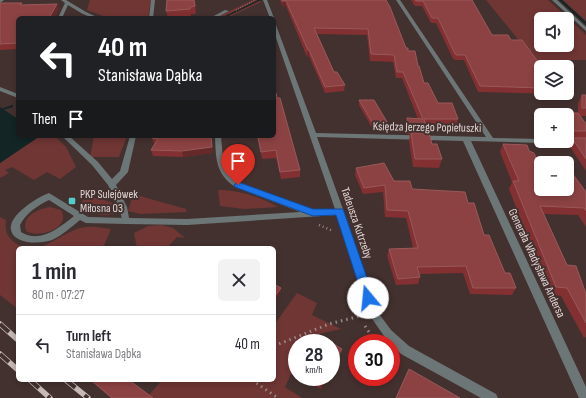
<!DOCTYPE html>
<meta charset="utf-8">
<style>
:root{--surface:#fff;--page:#f2f2f3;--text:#2b2b33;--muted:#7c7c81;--line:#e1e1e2}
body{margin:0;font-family:"Sofia Sans Condensed",sans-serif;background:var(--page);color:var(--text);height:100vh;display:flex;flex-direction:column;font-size:15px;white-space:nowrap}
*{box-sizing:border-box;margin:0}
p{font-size:13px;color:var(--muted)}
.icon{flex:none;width:22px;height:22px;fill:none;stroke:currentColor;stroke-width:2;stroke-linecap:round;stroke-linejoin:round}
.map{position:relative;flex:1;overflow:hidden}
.details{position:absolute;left:16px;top:246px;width:260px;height:136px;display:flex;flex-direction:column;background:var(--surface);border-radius:6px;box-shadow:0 2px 6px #0003}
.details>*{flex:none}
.top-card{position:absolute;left:16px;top:16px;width:260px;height:122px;border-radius:6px;box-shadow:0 2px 6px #0003;background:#202124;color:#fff;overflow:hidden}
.controls{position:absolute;left:534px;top:12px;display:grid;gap:8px}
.controls a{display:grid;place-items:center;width:40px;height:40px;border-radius:6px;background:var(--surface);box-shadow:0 2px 6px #0003;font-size:20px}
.speed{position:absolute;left:288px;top:334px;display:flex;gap:8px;font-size:20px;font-weight:700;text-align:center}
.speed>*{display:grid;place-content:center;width:52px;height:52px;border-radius:50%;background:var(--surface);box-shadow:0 2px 6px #0003;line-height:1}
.speed small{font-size:10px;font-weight:400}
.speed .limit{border:6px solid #d22;background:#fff;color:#111}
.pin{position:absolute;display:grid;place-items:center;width:34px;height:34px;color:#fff;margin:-41px -17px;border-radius:50% 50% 50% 0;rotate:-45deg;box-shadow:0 0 4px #0007}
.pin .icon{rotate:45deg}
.me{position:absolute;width:44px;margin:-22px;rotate:343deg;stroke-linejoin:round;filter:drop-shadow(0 0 3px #0008)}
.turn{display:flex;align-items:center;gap:14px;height:84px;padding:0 16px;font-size:18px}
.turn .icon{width:52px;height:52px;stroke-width:2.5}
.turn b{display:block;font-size:28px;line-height:34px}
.then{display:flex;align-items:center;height:38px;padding:0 16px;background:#0003;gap:8px;font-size:15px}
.round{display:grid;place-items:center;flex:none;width:42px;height:42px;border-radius:6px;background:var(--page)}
.overview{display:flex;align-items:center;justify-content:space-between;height:68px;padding:0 16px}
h1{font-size:24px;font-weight:700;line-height:30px}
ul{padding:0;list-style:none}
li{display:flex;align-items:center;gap:12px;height:60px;padding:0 16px;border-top:1px solid var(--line)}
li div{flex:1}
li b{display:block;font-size:15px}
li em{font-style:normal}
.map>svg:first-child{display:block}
</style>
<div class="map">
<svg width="586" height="398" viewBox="0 0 586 398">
<rect width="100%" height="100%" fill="#43312f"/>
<path fill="#6f3634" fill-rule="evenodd" d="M90 0H151L148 18H108L87 10Z
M253 0H259L261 2 227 18H215Z
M486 0H548L586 35V60H535ZM541 19H567V45H541Z
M563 0H586V21Z
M40 136H55L66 147 76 167 60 179 47 172 34 180 12 167 5 170 9 173 0 178V163Z
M94 136H127L119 157H90Z
M218 190C238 190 261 197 278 207L244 209 220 206Z
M133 194 186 209 187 212 141 214 128 211Z
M89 197 101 199 116 204 118 209C110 221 88 213 81 203L83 200Z
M50 207 61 210C72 228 39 239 26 231 21 216 38 209 50 207Z
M0 217 6 220C5 230 6 235 14 242 38 262 62 229 86 227 94 226 103 228 111 229L103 248H18V309L0 295Z
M161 225 173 228 185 238 177 237 167 248H137L134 233 148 226Z
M297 293 317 303 312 315 341 329 314 335 308 343H297V361L285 387 302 398H150L148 396 162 380H274V325Z"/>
<path fill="#132525" d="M0 107 18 119V136H40L0 163Z"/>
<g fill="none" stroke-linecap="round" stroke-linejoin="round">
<path fill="#132525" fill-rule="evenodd" d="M258 0H261L224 18H221Z
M559 0H562L586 22V25Z
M12 105H13V107L3 110 1 109Z"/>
<path stroke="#998a89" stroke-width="1.5" stroke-dasharray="0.5 2" stroke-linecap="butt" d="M236 10 255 0"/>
<path stroke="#998a89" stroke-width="2.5" stroke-dasharray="1 3" stroke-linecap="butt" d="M319 225 333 231"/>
<path stroke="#998a89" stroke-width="3" stroke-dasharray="1.5 4" stroke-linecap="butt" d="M365 326 373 338
M274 346 329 324 360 316
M252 380 278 398"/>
<path fill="#6c7676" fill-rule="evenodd" d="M49 193 88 217 126 218 129 219 130 221 129 223 126 224 86 223 80 220C71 227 63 235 52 240 41 244 14 245 11 230 8 215 38 197 49 193ZM49 200 74 216C59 228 40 244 21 232L20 225C26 213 37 206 49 200Z"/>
<path fill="#6c7676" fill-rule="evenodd" d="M0 0H4L0 3Z
M61 0H66L86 12 99 18C87 18 78 11 68 5L62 18H58L65 3Z
M151 0H155L153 18H149Z
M263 0H267L274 18V19L270 18Z
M396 0H400L493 138 541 139V141H544L541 143 471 141 586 387V398H579L463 141 317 137 344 212 377 311 391 330 409 346 496 394 498 398H481L401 354 384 336 368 313 337 215 187 225 126 224 123 223 119 207 108 185 92 165 62 136H69L98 162 112 179 120 171 130 136H136L128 172 116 185 127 207 129 218 187 219 300 212 235 187C215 173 216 158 215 136H221C223 157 222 170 241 183L313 211 335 209 274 32V24L276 25 316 133 486 137Z
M552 0H557L586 27V31Z
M225 10 229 11 216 18H210Z
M0 87 18 94V98L0 91Z
M567 139H586V143H558L555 141H567Z"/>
<g stroke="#c6b9b8" stroke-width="5.5">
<path id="rail" d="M0 324 18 340
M0 354 18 370
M30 380 50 398
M66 380 88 398"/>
</g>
<use href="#rail" stroke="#43312f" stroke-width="4" stroke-dasharray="12" stroke-linecap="butt"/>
</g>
<path fill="#823031" d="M167 0H195L196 14H191V16L168 18 166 11Z
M280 0H386L406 48 418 66 424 83 438 103 458 119 456 126H426V127L425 133 442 159 439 168 413 167 409 141 410 134H407L406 125 407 118 418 119 402 78H396L393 62 370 61 367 35 317 34 334 72 345 85 344 91 325 93 309 56 307 57 286 6 283 7Z
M411 0H472L492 35 511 40 541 67V93H561L560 94 478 92 464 60H456L453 59 436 23H431L422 6H415Z
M0 3 23 5 57 4 59 9 18 18V49L0 50Z
M582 95H586V116H580L586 124V171L568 144 572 138H578H567V115H552L553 113H578V103Z
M359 100 387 122 386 126H371L359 105Z
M154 136 213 153 183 157 153 156 151 150 154 144 152 138Z
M258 136H274L300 170V177L281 179 276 158 262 159 259 145 258 138H259Z
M503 144 541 189 586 192V227L578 215 543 214 567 265 586 294V337L584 338 561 296 550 294 509 189 512 182 500 152Z
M356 168 394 181 412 189 468 203 484 235 505 273 516 288 512 295 470 294 463 273 419 274 420 277 418 284 396 285 387 256 389 249 413 248 406 218 385 217 383 192 363 194 355 175Z
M308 377H327L321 389 308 381Z
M90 380H129L153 398H111Z"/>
<path fill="#652929" d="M194 0H195L196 14 195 6Z
M282 1H286V6L283 7Z
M57 4 59 9 55 18H49Z
M308 50H309V56L307 57Z
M571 131 567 138V134L568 133Z
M211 136 213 153 183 157 182 151Z
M281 288V292L274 302V297Z
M342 349 341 353 331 371V368Z
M326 377H327L321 389V385Z"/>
<path fill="#8c4243" stroke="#995959" d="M167 0H194L195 6 190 7V9L166 11Z
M282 0H386L390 7 406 48H408V51H415L418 66H419L424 83H428L438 103H452L458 119H424L426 127H409L407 118 423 119 403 72H397L394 55 371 54 368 29 314 28 334 72H337L345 85 325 87 309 50H308L286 1H282Z
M415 0H472L492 35H508L511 40H522L541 66H546L547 67H541V88L480 86 465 55H457L455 54 438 18H432L423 1H416Z
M0 3H22L20 5 57 4 49 18H18V43L0 44Z
M274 93H276L277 98H280L300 170 280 172 276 150 261 152 258 138H260V136H274Z
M582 95H586V108H582Z
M359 100H374L387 122H372Z
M553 113H578L586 124V131H571L568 133 567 131V115H555Z
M411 133H429L432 144H437L442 159H415Z
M154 136H211L212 147 182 151 151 150 158 139 152 138Z
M572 138H586V159Z
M503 144 527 145 529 151 534 153 541 170V189H567V172L572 173 586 192V211L584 208 540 206 567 265 576 266 586 294V323L567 288 556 287 513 181H519Z
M384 163 394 181H410L412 189 465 192 468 203H474L484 235H489L505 273H510L516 288H473L466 266 417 267 420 277 398 279 389 249 418 248 408 211 387 210 385 185 364 188 356 168Z
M274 284 281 288 274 297Z
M329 341 342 349 331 368V343H328Z
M409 369 460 398H396Z
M308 377H326L321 385Z
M91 380H129L153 398H112Z"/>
<path fill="#1a73e8" stroke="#114b97" d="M238 182 313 209H343L374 298 372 302 368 303 365 302 363 298 336 215 313 216 235 187 234 185Z"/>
<rect fill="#52cdce" stroke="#43312f" stroke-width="1.5" x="68" y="197" width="8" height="8" rx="2"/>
<g text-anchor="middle" stroke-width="4" stroke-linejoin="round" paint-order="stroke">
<g font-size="12" fill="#e0d4d3" stroke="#43312f">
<text transform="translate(427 127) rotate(1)" y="4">Księdza Jerzego Popiełuszki</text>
<text transform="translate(357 223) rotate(71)" y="4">Tadeusza Kutrzeby</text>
<text transform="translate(537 263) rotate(65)" y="4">Generała Władysława Andersa</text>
</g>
<g font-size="12" fill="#e0d4d3" stroke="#43312f" text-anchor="start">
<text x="80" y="198">PKP Sulejówek<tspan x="80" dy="14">Miłosna 03</tspan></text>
</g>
</g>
</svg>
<div class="controls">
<a><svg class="icon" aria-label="sound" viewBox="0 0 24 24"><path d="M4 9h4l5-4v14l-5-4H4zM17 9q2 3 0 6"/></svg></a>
<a><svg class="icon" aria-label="layers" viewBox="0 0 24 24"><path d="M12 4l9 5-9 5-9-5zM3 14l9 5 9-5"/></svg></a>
<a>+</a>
<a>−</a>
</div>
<div class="speed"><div>28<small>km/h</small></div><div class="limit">30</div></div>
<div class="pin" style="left:238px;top:185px;background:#d93025"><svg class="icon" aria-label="arrive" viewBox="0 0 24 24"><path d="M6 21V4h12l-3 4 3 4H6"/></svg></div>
<svg class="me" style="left:368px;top:298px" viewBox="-20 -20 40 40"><circle r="19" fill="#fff"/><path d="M0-13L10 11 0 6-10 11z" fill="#1a73e8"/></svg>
<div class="top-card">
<div class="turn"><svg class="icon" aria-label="left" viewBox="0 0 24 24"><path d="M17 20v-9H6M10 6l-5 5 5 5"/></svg><div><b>40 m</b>Stanisława Dąbka</div></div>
<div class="then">Then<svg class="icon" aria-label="arrive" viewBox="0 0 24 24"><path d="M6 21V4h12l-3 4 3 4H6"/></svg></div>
</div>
<section class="details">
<div class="overview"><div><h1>1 min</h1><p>80 m · 07:27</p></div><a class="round"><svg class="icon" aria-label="close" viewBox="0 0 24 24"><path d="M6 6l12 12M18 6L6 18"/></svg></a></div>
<ul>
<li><svg class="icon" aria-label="left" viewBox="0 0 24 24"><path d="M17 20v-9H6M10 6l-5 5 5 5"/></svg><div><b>Turn left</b><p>Stanisława Dąbka</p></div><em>40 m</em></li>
</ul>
</section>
</div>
